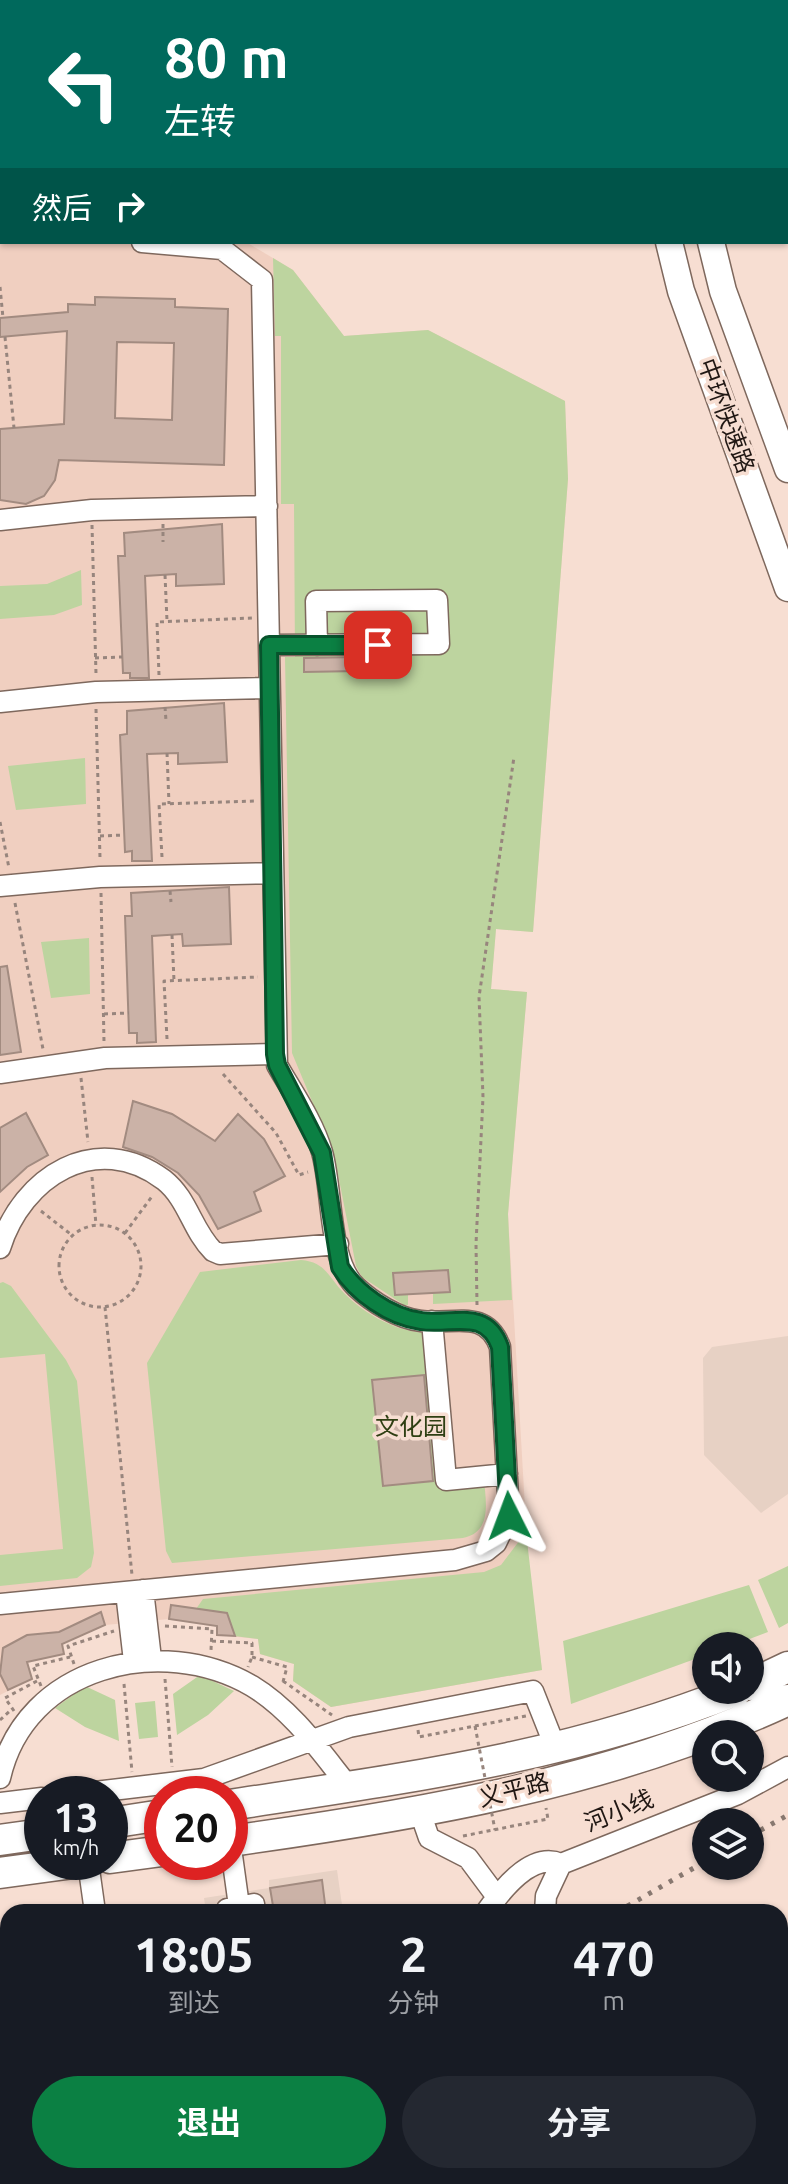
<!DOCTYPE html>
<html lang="zh">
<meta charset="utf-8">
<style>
:root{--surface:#171b24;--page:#242831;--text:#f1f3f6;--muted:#9ea1a6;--accent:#0b8043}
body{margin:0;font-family:Ubuntu,"Noto Sans SC",sans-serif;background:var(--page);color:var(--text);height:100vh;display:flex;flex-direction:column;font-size:30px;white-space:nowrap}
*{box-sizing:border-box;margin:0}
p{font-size:26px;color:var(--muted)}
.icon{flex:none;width:44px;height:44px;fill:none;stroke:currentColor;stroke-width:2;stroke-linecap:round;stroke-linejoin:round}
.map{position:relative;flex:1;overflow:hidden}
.panel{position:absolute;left:0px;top:1904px;width:788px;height:280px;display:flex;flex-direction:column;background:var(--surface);border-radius:24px 24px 0 0;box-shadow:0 2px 6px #0004}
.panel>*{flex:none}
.guide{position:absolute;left:0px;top:0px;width:788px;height:244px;box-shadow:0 2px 6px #0004;background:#00695c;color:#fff;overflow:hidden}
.tools{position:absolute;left:692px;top:1632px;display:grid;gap:16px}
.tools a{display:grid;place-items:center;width:72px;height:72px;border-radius:50%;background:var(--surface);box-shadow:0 2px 6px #0004;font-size:40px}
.speed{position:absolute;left:24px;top:1776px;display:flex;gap:16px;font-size:40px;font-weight:700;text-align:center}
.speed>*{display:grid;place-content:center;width:104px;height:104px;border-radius:50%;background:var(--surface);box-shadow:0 2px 6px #0004;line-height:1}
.speed small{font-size:20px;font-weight:400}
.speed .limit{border:12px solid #d22;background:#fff;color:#111}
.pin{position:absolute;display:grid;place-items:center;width:68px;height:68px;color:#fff;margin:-34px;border-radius:16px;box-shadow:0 4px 12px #0006}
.me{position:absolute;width:88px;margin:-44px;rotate:357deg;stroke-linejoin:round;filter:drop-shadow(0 0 6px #0008)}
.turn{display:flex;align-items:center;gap:28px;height:168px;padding:0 32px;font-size:36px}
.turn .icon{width:104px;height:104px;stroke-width:2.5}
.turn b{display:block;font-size:56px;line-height:68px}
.then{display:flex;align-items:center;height:76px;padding:0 32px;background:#0003;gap:16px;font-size:30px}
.eta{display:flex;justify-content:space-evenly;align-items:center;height:136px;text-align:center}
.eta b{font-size:48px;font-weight:700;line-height:56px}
.primary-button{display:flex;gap:16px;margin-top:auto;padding:16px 32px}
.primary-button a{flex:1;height:92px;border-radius:48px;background:var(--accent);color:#fff;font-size:32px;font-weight:700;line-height:92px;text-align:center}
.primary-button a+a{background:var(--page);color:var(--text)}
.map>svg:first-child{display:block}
</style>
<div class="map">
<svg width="788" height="2184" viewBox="0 0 788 2184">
<rect width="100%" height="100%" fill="#f7ded2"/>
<path fill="#e7d1c4" d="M788 1336V1494L761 1513 704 1455 703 1358 712 1347Z
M337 1870 343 1912H206L204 1898 269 1888V1880Z"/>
<path fill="#f0cfc0" d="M0 211 2 242H246L293 270 344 336 428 330 565 401 568 479 533 932 496 929 491 989 527 992 508 1214 528 1559 542 1670 331 1707 293 1681 294 1664 260 1654 258 1639 217 1635V1626L169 1619 105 1625 62 1644 48 1657 28 1662 31 1679 0 1695Z
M145 2176H267L262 2184H140Z"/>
<path fill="#bdd49f" d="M273 258 293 270 344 336 428 330 565 401 568 479 533 932 496 929 491 989 527 992 508 1214 512 1300 433 1304V1293L450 1292 448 1270 394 1273 395 1295 408 1294V1305H404L362 1277 356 1266 334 1154 292 1053 285 657H295L294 504H281V336H275Z
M81 570 82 605 54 615 0 619V586L47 584Z
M85 758 86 804 16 810 8 766Z
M89 938 90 994 51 998 41 942Z
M301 1260C326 1262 328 1277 344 1293 365 1315 399 1333 429 1333L452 1482 484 1479C486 1503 492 1532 463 1538L172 1563 166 1551 147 1363 200 1272Z
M3 1282 11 1286 66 1360 77 1381 94 1553 91 1567 77 1578 0 1586V1555L63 1549 45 1354 0 1358V1283Z
M526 1532 542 1670 331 1707 293 1681 294 1664 260 1654 258 1639 234 1636 227 1613 196 1609 203 1599 484 1572 501 1565Z
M788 1566V1623L779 1628 758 1580Z
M749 1585 768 1632 731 1646H706V1655L571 1704 563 1641Z
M200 1675 234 1691 208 1715 177 1735 173 1694Z
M85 1686 115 1700 119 1741 85 1727 55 1708Z
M155 1701 158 1737 139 1739 135 1703Z"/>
<path fill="#cbb2a7" stroke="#a28b80" stroke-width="2" fill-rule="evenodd" d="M95 297 175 299V307L228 309 224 465 59 460 55 480 44 496 26 504 0 500V429L64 424 67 331 0 337V318L68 312V304L95 305ZM117 342 174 343 172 420 115 418Z
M222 524 224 584 176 586V574L145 576 149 678H130V673H123L118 556H125L124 533Z
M358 657V671L304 672V658Z
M224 703 227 762 178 764V753L147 754 152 861H132V851L125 852 120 735 127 734V711Z
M229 887 231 944 183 946 182 934 152 936 156 1042 137 1043V1033H129L125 916H132L131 893Z
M7 966 21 1052 0 1055V967Z
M133 1101 172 1114 215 1141 238 1114 264 1139 285 1176 254 1192 261 1211 218 1229 199 1195 178 1173 152 1157 123 1147Z
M26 1113 48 1155 27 1167 0 1192V1128Z
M448 1270 450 1292 395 1295 393 1273Z
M424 1375 433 1481 383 1486 372 1380Z
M171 1605 227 1613 235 1636 217 1635V1626L169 1619Z
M101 1612 105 1625 62 1644 64 1654 27 1662 32 1679 8 1690 0 1674 3 1648 27 1635 59 1632Z
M322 1880 326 1912H274L270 1888Z"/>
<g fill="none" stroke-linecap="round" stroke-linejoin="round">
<g stroke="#7e685d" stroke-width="23">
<path id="minor" d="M0 231H2
M0 520 92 510 267 506
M269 645 439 644 437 600 316 601 317 645
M0 702 96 692 269 688
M0 886 100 877 273 873
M0 1073 105 1058 275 1054
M0 1248C22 1177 96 1129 164 1180 188 1199 192 1230 213 1251L220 1254 338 1244
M432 1321 446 1480 507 1474
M143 1590 151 1659
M126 1592 134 1661
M0 1604 455 1560 486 1551 496 1543 509 1516 500 1347C486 1308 453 1325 421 1321 399 1319 372 1302 356 1287 328 1261 333 1190 322 1152 313 1121 293 1093 277 1065L262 280 222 249 142 242
M0 1778C25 1666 161 1633 252 1686 293 1711 320 1751 349 1787
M78 1794 204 1779 349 1727 533 1691 556 1749
M0 1803 42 1798
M420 1812 429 1838 468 1858 497 1897
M230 1841 239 1906
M88 1862 95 1912
M227 1909 254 1904 255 1912
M486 1912C501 1891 531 1851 561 1864
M545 1912 546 1896 561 1864 738 1794 788 1767
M780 1979 788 1971
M549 2176 553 2184
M742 2176 745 2184
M120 2184 125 2176
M213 2184 231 2176
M281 2184 285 2176
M486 2184 493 2176
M774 2184 788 2180"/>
</g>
<g stroke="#7e685d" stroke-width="29">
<path id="major" d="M617 0V2
M658 0V2
M0 84H2
M786 220H788
M669 242 681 291 788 588
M711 242 723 291 788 469"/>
</g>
<g stroke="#7e685d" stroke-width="33">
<path id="highway" d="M750 1685 788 1667
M230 1805C406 1778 570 1757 737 1690
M110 1823 162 1815
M0 1840 42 1834
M230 1841C419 1815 613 1782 788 1700
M110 1858 162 1851
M0 1873 81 1862"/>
</g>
<path stroke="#97857d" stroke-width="3" stroke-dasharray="4 4" stroke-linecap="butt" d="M0 287 3 318
M5 337 14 428
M163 524V542
M92 525 96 674
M165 575 167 621
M95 658 122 657
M159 675 157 622 252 618
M165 707 166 721
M96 709 100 858
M167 753 169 804
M0 822 9 868
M100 836 124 835
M162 857 159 804 255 801
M170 891 171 902
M101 893 104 1042
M15 903 43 1049
M172 935 174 981
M104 1014 129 1013
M167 1039 164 981 258 977
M223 1074 276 1133 299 1175 308 1172
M81 1078 88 1142
M92 1177 96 1225
M41 1211 73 1236
M59 1266a41 41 0 1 1 82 0a41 41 0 1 1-82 0Z
M125 1233 153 1195
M477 1305 476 1244 483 1097 479 997 514 757
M105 1307 132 1575
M165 1626 212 1629 211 1650
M212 1641 252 1643V1657L248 1667
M252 1657 287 1667 283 1682
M74 1664 68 1646 114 1631
M165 1679 172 1767
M283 1681 332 1715
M124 1684 132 1772
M41 1686 33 1666 70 1657
M14 1711 5 1698 37 1681
M0 1720 12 1709
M418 1730 419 1737 526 1716
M463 1836 548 1819 546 1808"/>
<use href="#minor" stroke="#fff" stroke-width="20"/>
<use href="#major" stroke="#fff" stroke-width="26"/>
<use href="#highway" stroke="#fff" stroke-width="30"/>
<path stroke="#887870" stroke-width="5" stroke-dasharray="4 8" stroke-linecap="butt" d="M750 1836 788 1815
M617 1912 706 1861
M349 2184 355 2176"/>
<path stroke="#97857d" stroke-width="3" stroke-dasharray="4 4" stroke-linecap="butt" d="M475 1726 495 1830"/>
</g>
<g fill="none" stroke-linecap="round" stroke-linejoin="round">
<g stroke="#07532c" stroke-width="20">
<path id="route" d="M378 645H269L275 1054 277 1065 322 1153 340 1267C356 1293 390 1317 421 1321 452 1326 486 1307 500 1347L509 1516"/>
</g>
<use href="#route" stroke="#0b8043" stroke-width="14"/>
</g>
<g text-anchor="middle" stroke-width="7" stroke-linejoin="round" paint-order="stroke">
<g font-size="24" fill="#201713" stroke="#f7ded2">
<text transform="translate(726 416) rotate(70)" y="8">中环快速路</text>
<text transform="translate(514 1790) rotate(-14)" y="8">义平路</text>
<text transform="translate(619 1811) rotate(-22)" y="8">河小线</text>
</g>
<g font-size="24" fill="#2f3f13" stroke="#f7ded2">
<text x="411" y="1435">文化园</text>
</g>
</g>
</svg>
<div class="tools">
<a><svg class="icon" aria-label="sound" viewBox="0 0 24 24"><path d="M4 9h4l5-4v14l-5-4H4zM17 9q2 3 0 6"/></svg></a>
<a><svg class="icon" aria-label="search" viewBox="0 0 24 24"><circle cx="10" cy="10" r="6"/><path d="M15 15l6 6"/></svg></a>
<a><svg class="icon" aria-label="layers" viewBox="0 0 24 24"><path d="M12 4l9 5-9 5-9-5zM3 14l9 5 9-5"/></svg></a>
</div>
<div class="speed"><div>13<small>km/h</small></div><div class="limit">20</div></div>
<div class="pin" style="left:378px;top:645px;background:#d93025"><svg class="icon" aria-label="arrive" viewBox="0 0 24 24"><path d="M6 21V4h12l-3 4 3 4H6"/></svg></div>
<svg class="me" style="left:509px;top:1516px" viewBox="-20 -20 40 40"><path d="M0-17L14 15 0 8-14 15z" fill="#0b8043" stroke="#fff" stroke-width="4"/></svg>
<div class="guide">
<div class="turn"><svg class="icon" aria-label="left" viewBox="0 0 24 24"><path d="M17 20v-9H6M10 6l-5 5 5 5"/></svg><div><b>80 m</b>左转</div></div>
<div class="then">然后<svg class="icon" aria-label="right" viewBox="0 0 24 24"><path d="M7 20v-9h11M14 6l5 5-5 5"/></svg></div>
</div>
<section class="panel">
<div class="eta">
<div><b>18:05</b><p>到达</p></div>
<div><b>2</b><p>分钟</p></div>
<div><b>470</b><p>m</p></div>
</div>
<div class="primary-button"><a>退出</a><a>分享</a></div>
</section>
</div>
